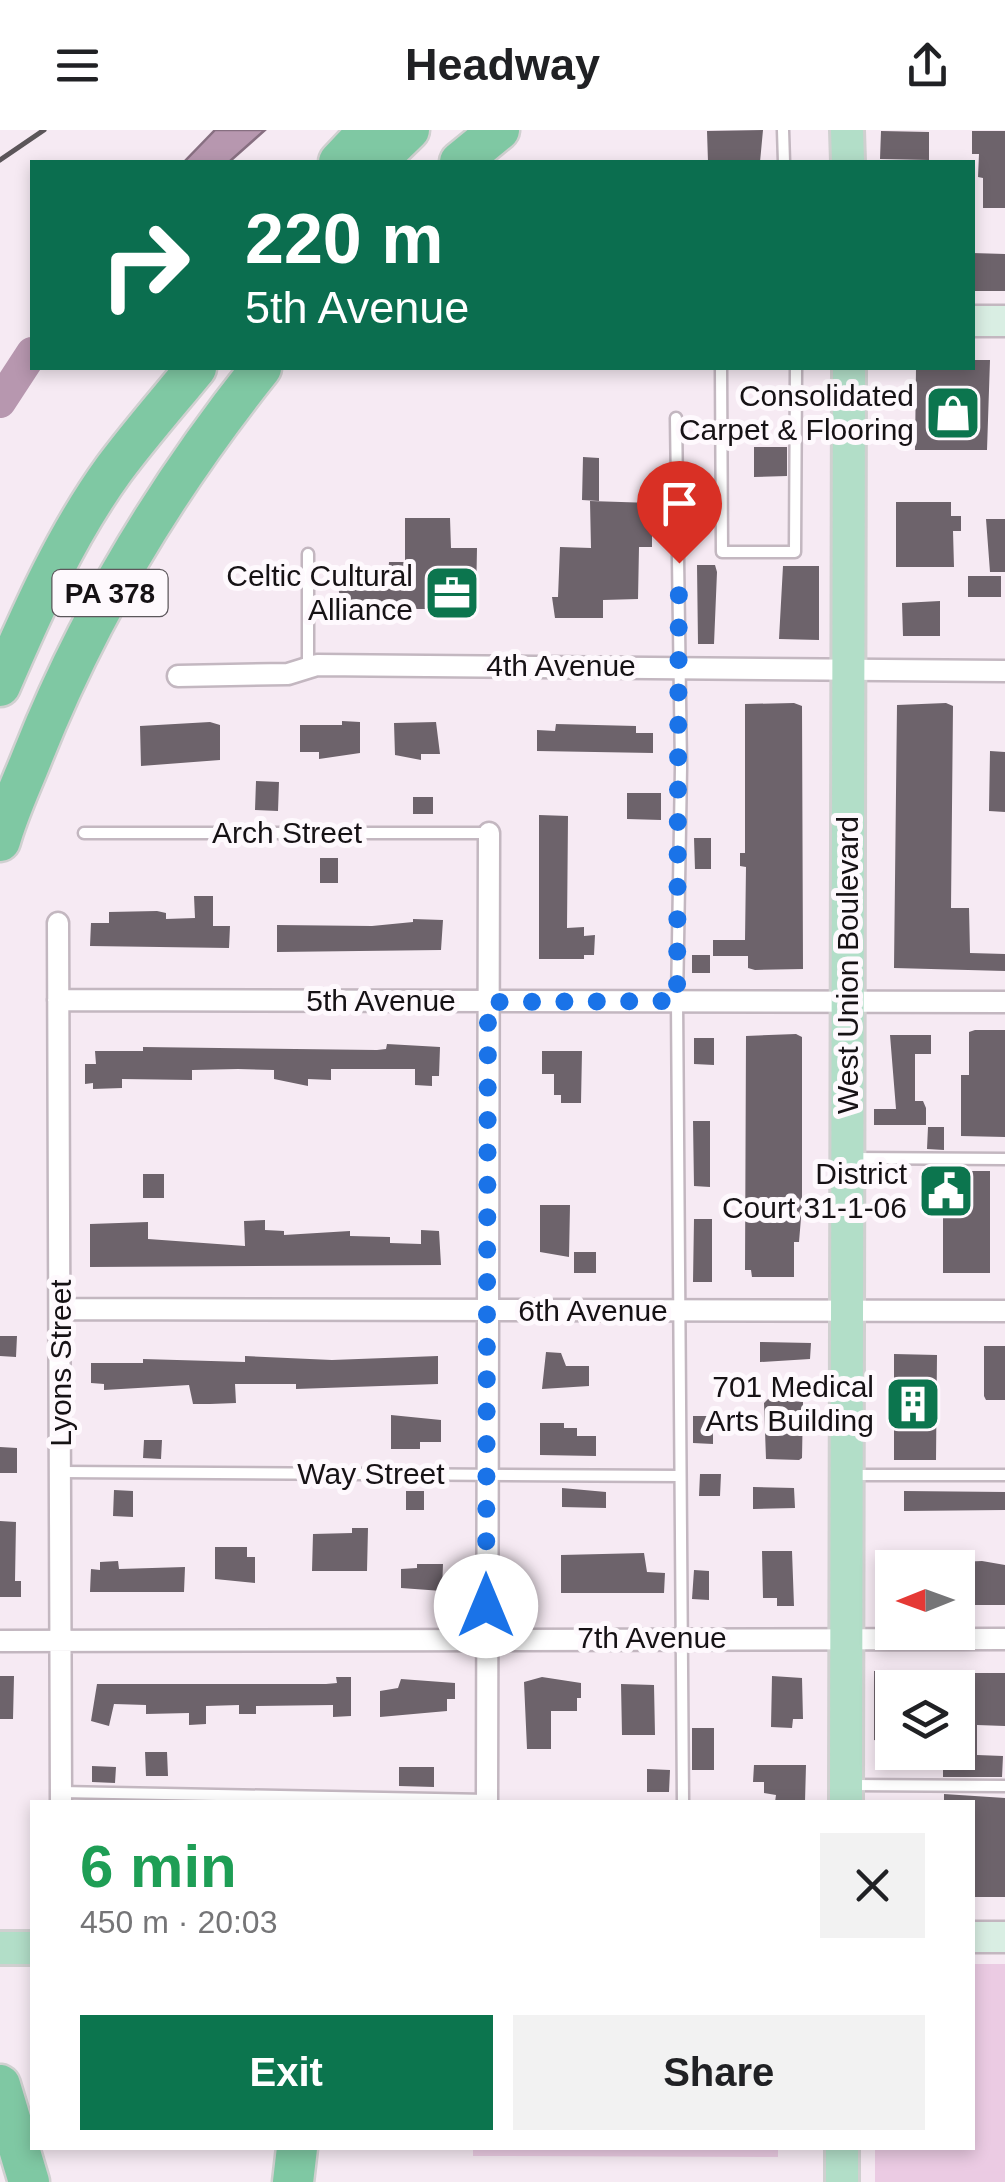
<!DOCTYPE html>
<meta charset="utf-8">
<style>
:root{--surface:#fff;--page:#f2f2f2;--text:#202124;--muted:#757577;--accent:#0c754e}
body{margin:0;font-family:Helvetica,sans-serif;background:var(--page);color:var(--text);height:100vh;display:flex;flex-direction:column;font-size:38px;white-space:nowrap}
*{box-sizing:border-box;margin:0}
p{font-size:32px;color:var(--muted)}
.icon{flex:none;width:55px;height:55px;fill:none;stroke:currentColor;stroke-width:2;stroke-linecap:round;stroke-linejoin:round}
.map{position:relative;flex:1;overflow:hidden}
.details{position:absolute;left:30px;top:1670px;width:945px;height:350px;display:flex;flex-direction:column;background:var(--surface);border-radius:0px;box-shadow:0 5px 15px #0003}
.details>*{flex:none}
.top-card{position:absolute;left:30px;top:30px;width:945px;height:210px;border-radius:0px;box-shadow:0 5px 15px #0003;background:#0b6e4f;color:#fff;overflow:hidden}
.needle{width:65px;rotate:269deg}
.buttons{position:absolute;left:875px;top:1420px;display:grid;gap:20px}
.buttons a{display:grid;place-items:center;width:100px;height:100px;border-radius:0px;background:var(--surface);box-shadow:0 5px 15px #0003;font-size:50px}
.pin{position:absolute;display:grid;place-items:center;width:85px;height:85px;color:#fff;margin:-102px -42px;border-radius:50% 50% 50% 0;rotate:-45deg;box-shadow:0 0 10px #0007}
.pin .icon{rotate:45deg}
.me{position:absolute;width:110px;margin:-55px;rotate:0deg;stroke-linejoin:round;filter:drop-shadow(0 0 8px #0008)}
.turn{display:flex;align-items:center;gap:35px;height:210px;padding:0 50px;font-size:45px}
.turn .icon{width:130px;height:130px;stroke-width:2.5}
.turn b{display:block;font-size:70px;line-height:85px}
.round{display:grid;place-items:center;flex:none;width:105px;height:105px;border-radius:0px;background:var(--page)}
.headline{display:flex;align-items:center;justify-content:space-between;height:170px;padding:0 50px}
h1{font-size:60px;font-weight:600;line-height:75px;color:#1e9e55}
.button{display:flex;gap:20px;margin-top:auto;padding:20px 50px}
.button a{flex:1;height:115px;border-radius:0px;background:var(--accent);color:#fff;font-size:40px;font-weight:600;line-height:115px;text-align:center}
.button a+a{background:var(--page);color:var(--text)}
header{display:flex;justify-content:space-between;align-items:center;height:130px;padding:0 50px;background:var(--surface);font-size:45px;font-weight:600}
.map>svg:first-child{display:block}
</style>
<header><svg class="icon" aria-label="menu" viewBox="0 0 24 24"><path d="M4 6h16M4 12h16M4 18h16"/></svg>Headway<svg class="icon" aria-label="share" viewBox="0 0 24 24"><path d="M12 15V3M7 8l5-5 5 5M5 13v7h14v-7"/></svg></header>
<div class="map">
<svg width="1005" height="2052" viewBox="0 0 1005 2052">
<rect width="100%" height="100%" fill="#f6eaf3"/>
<path fill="#ebcbe3" d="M973 1834H1005V2052H875V2018H972Z
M473 2018H778V2027L473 2026Z"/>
<path fill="#b797af" stroke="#876f81" stroke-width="2.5" d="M215 0H265L229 32H184Z"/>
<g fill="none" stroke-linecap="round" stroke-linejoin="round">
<path stroke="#b797af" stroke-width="32" d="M0 272 32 223"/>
</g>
<path fill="#6d636b" d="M763 0 760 32H708L707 1Z
M881 1 929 2V30L880 29Z
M972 1H1005V78H983V48L978 47 979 24H972Z
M972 123 1005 124V161H972Z
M972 230H990L987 320H915L916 238H972Z
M754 317H787V346L754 347Z
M583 327 599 328V371L582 370Z
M590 371 652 373V417H639L638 469 603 470V488H555L552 467H558L560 417 591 418Z
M896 372H951V386H961V401H953L954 437H896Z
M405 388H450L451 418H477L476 470 438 469 436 479H399L387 492H344L338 456 345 455V444L388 445 389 432H405Z
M986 389H1005V442H990Z
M697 435H715L717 442 714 514H698Z
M783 436H819V510L779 509Z
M968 446H1001V467H968Z
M940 471V506H903L902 473Z
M794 573 802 576 803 839 755 840 748 838V826H713V810H745L746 737 740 736V723H745V574Z
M946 573 953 576 951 778H969L970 823 1005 824V841L894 838 897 575Z
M342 591 360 592V623L319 629V622H300V595H342Z
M210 592 220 595V630L141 636 140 596Z
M436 592 440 624H421V630L395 625 394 593Z
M556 594 636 596V603H653V623L537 621V600L555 601Z
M990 621 1005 622V682L989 681Z
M256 651 279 652 278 681 255 680Z
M627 663H661V690L627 689Z
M413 667H433V684H413Z
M539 685 568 686 567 798 584 797V806L595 805 594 825H584V829H539Z
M694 708H711V739H695Z
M320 728H338V753H320Z
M194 766H213V796H230L229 818 90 816 91 793H109V782L157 781 166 783V789L195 788Z
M413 789 443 790 441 820 277 822V795L372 796 413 792Z
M692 825H710V843H692Z
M975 900H1005V1007L961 1006V945H969V902Z
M796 904 802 907V1076L799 1112H794V1147H752L751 1140H745L746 906Z
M890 905H931V924H915V971H923L926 978V995H874V979H896Z
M694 908H714V935L694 934Z
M387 914 440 917 439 946H432V956L415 955V939H331V950L308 949V956L274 949V940L238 939 192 940V950L122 949V958L93 959V953L85 954V934H96L95 921H143V917L377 920 386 919Z
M542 921H582L581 973H561V965H554V944H542Z
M693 991H710V1057L694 1056Z
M928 997H944V1020L927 1019Z
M943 1041H990V1143H943Z
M143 1044H164V1068H143Z
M540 1075H570L569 1127 540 1122Z
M694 1089H712V1152H693Z
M265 1090V1100L284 1101V1105L350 1101V1106L390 1107V1113L421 1114V1100L439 1101 441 1135 90 1137V1094L148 1092V1109L245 1116 244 1091Z
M574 1122H596V1143H574Z
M0 1206H17L16 1227 0 1226Z
M760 1212 811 1213 810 1229 760 1232Z
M984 1216H1005V1270H986L984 1266Z
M546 1222 561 1223 566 1236H589V1256L542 1259Z
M894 1224 937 1225 936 1330H894Z
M245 1226 332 1230 438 1226V1254L296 1259V1254H235L236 1273 210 1274H193L189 1255 104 1260V1254L91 1253V1233H143V1229L245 1232Z
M768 1269 803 1272 802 1328 799 1330 766 1329 764 1273Z
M391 1285 441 1290V1312H420V1319H391Z
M693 1286H713V1314L693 1313Z
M540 1293H564V1298H577V1306H596V1326L540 1325Z
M144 1310H162L161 1329 143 1328Z
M0 1317 17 1318V1343H0Z
M700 1344H721L720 1366H699Z
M753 1357 794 1358 795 1378 753 1379Z
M562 1358 606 1362V1378L562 1377Z
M114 1360 133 1361V1387L113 1386Z
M406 1361H424V1380H406Z
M904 1361 1005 1362V1380L904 1381Z
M0 1391 16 1392 15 1451H21V1467H0Z
M352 1398H368L367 1441H312L313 1404 352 1403Z
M215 1417H247V1427H255V1453L215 1449Z
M762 1421H792L794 1476H777V1468H763Z
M644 1423 647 1442 665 1443 664 1463H561V1425Z
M118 1431 119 1439 185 1437 184 1462H90L91 1439 100 1440V1432Z
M982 1431 1005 1435V1475H958V1432Z
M417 1434H443L442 1461 401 1458V1439L417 1438Z
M694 1440 709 1441V1470L692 1469Z
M875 1442H892V1478H875Z
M874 1541H910V1558H892V1614L874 1610Z
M947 1543H1005V1596L977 1595V1625L1003 1626 1002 1647H943V1624H958V1558H947Z
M0 1546H14L13 1589H0Z
M772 1546 802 1548 803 1589H793L792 1598 771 1597Z
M336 1547H351V1586L333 1587V1575L256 1576V1584H239V1575L206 1576V1594L189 1595V1583L146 1584V1575L114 1574 109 1596 91 1591 97 1554H326L337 1553Z
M542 1547 581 1553V1568H577V1581H551V1619H527L524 1552Z
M401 1549 455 1553V1569H447V1581L380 1587V1561L398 1558Z
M621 1554 654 1555 655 1605H622Z
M692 1598H714V1640H692Z
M145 1622H167L168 1646H146Z
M754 1635H806L805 1672H775L776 1665 764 1663V1652H753Z
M92 1636 116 1637 115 1653 92 1652Z
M399 1637H434V1657L399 1656Z
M647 1639 670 1640 669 1662H647Z
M944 1664 1005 1668V1767H972V1672H944Z"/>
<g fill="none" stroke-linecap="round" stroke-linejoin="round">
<g stroke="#c3b7c0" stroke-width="15">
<path id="lane" d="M783 0 784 32
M721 238 722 422H795L796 238
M676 288 681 638 677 871 683 1672
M308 424V537
M84 703H489
M851 1028 1005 1029
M61 1342 680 1346
M853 1345H1005
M851 1655 1005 1656
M61 1662 487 1670"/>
</g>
<g stroke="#c3b7c0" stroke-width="25">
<path id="street" d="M178 546 288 544 317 535 1005 541
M58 793 61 1672
M58 870 1005 872
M61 1179 1005 1181
M0 1511 1005 1509
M487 1672 489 703"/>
</g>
<g stroke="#c3b7c0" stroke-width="35">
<path id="secondary" d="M972 191H1005
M972 1807H1005"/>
</g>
<g stroke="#d0d0d0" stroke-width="38">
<path id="primary" d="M847 0 848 32
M846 1672 849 238
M0 1818H32
M842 2052V2018"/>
</g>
<g stroke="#d0d0d0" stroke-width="45">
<path id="highway" d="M339 32 369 0
M376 32 409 0
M460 32 499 0
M0 556C32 482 66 405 114 339 140 304 169 271 196 238
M0 711C8 682 22 653 33 625 89 484 167 356 261 238
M0 1955 29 2052
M293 2052 297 2018"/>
</g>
<use href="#lane" stroke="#fff" stroke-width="10"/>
<use href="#street" stroke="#fff" stroke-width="20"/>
<use href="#secondary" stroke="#d9eee3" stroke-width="30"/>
<use href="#primary" stroke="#b2dec8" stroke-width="32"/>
<use href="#highway" stroke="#7fc8a3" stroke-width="40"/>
<path stroke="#5b5559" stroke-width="5" d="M0 30 44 0"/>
</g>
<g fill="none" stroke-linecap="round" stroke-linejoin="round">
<path stroke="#1a73e8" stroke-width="18" stroke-dasharray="0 32.4" d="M486 1476 488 872 677 871 679 433"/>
</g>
<defs>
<g id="shop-square" transform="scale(2.875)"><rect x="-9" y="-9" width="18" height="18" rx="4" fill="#0c754e" stroke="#fef9fd"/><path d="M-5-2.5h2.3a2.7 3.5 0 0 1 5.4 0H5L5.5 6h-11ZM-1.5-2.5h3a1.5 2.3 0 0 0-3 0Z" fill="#fff"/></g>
<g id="office-square" transform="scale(2.875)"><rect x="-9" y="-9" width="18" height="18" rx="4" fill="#0c754e" stroke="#fef9fd"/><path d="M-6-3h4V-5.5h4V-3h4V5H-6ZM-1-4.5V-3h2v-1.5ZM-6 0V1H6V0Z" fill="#fff"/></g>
<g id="civic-square" transform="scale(2.875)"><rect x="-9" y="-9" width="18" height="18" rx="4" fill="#0c754e" stroke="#fef9fd"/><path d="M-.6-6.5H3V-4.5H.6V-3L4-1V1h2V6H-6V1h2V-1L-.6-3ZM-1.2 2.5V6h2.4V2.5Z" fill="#fff"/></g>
<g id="building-square" transform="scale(2.875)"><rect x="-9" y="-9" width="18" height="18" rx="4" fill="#0c754e" stroke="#fef9fd"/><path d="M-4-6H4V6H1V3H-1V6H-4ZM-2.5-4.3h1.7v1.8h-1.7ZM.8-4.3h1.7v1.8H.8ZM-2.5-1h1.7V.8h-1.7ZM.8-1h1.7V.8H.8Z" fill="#fff"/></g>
</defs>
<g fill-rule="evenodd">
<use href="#shop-square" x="953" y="283"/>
<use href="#office-square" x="452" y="463"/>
<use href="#civic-square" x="946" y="1061"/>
<use href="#building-square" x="913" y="1274"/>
</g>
<g text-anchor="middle" stroke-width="10" stroke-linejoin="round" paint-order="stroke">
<rect fill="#fef9fd" stroke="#5c575b" stroke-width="2.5" x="52.5" y="440" width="115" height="46" rx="8"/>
<g font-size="28" font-weight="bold" fill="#161215">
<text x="110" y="473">PA 378</text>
</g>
<g font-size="30" fill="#161215" stroke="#fef9fd" text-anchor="end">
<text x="914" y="276">Consolidated<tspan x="914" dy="34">Carpet &amp; Flooring</tspan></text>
<text x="413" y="456">Celtic Cultural<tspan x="413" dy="34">Alliance</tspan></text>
<text x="907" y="1054">District<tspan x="907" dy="34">Court 31-1-06</tspan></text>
<text x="874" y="1267">701 Medical<tspan x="874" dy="34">Arts Building</tspan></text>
</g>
<g font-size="30" fill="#161215" stroke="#fef9fd">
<text x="561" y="546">4th Avenue</text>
<text x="287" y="713">Arch Street</text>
<text transform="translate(848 835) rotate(-90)" y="10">West Union Boulevard</text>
<text x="381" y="881">5th Avenue</text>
<text x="593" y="1191">6th Avenue</text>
<text transform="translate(61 1233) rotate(-90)" y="10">Lyons Street</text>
<text x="371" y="1354">Way Street</text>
<text x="652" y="1518">7th Avenue</text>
</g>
</g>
</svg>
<div class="buttons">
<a><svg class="needle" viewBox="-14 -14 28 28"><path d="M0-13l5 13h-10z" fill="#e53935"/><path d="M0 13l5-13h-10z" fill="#757577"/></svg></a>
<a><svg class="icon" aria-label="layers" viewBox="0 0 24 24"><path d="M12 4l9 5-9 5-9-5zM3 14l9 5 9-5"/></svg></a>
</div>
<div class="pin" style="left:679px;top:433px;background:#d93025"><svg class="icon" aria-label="arrive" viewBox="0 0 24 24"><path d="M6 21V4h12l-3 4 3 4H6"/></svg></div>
<svg class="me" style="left:486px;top:1476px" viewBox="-20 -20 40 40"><circle r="19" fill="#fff"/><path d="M0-13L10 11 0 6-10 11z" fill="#1a73e8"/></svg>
<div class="top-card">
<div class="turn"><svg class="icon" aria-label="right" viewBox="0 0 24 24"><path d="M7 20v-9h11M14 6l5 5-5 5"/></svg><div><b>220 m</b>5th Avenue</div></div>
</div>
<section class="details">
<div class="headline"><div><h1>6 min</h1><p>450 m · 20:03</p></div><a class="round"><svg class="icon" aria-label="close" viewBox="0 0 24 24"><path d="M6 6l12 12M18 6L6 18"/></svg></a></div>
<div class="button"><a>Exit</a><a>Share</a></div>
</section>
</div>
